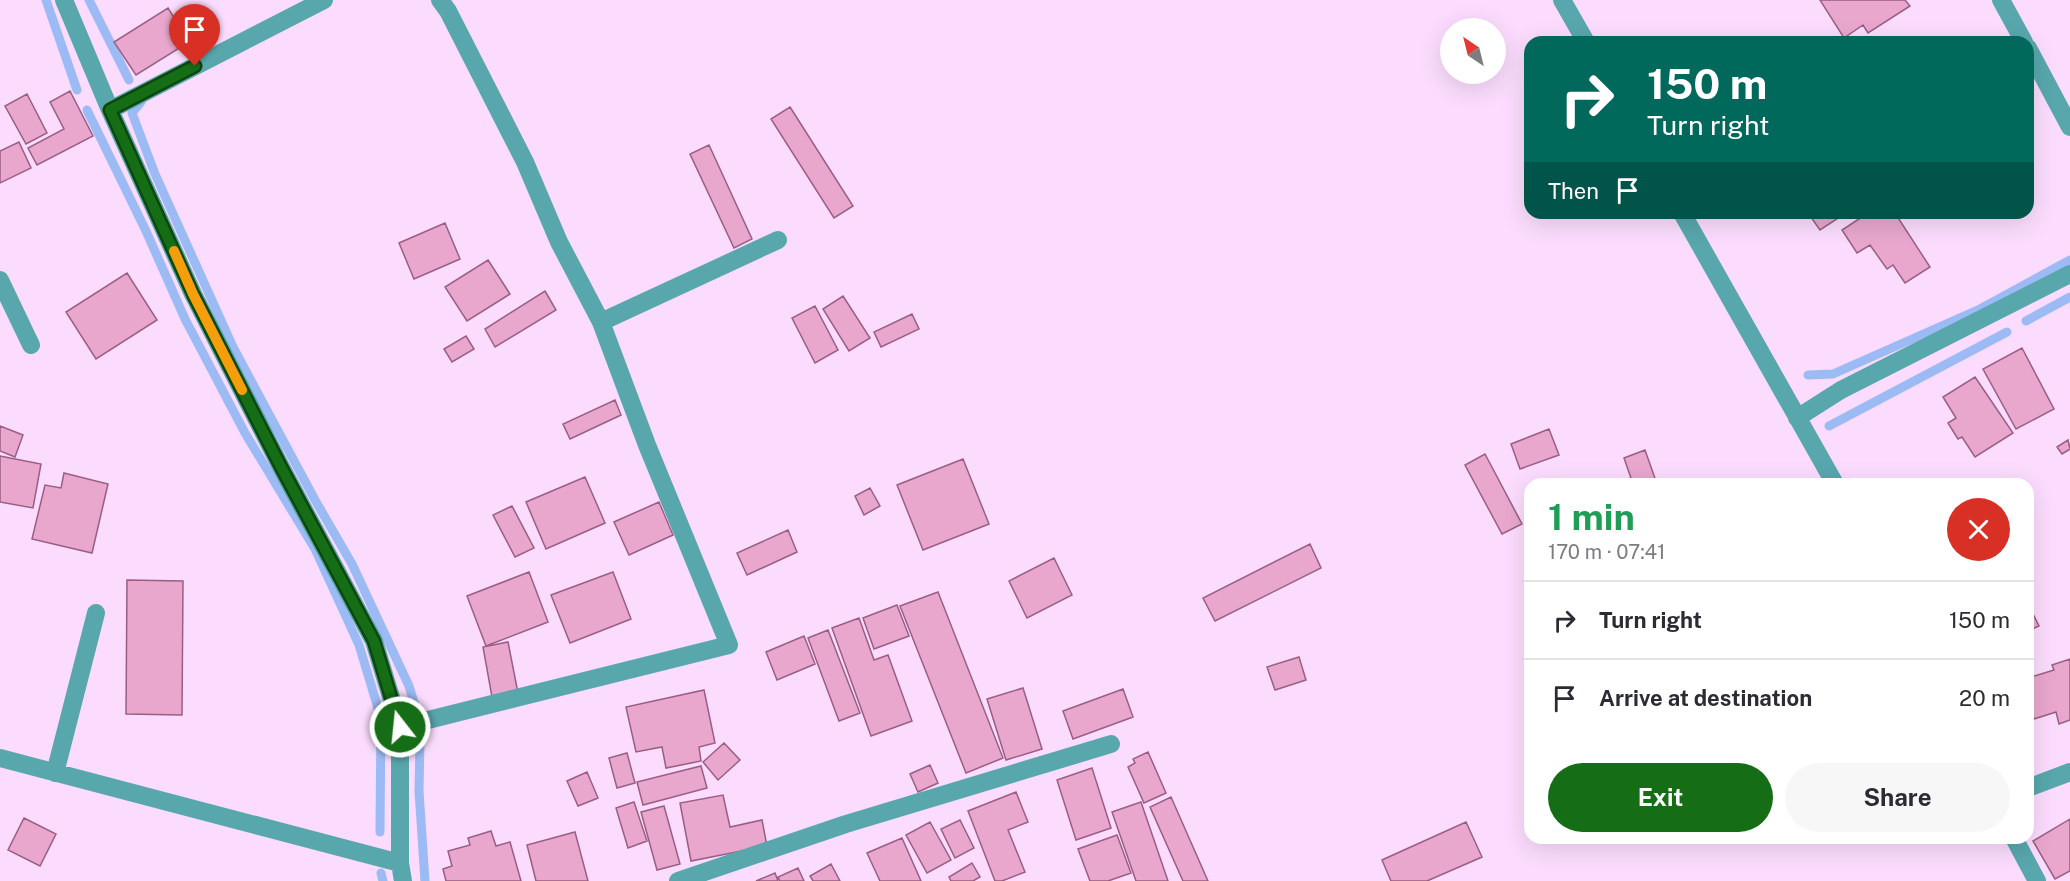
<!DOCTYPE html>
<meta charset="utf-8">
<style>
:root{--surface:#fff;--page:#f7f7f7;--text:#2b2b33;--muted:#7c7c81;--line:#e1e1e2;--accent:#156d16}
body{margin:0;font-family:"Public Sans",sans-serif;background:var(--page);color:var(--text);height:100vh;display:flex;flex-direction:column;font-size:22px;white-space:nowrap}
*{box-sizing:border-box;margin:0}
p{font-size:20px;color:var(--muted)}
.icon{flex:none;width:33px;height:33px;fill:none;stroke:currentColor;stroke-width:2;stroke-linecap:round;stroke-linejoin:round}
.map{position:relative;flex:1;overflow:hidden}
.panel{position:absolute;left:1524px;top:478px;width:510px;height:366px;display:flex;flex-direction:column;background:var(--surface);border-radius:18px;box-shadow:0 6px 24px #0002}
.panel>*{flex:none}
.hud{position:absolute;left:1524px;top:36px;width:510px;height:183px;border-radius:18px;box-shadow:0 6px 24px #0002;background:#00695c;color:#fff;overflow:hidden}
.needle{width:39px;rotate:325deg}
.buttons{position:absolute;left:1440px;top:18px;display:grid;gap:12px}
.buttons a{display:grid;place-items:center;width:66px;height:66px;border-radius:50%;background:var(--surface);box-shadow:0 6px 24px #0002;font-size:30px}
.pin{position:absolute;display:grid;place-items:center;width:51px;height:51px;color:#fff;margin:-62px -26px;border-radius:50% 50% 50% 0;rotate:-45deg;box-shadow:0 0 6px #0007}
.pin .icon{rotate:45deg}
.me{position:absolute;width:66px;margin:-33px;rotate:344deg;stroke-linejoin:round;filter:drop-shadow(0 0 4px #0008)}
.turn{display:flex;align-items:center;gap:21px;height:126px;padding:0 24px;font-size:27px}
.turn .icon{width:78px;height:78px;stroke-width:2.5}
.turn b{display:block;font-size:42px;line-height:51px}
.then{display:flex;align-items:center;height:57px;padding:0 24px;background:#0003;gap:12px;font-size:22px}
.round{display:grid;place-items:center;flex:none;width:63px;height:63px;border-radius:32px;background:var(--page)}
.overview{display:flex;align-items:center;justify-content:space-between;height:102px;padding:0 24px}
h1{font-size:36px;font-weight:700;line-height:45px;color:#1e9e55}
.cta{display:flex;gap:12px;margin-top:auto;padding:12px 24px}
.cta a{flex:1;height:69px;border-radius:36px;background:var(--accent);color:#fff;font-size:24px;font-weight:700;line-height:69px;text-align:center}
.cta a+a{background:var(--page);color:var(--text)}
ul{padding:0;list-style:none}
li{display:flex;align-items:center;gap:18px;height:78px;padding:0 24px;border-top:2px solid var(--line)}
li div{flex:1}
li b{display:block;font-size:22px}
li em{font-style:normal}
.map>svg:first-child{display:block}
</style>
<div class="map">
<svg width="2070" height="881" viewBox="0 0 2070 881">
<rect width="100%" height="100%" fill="#fbdcfe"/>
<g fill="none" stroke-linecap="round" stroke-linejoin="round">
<path stroke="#9cbbf5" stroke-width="9" d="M46 0 77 90
M89 0 129 80
M141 102 132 113 155 174 233 347 315 500 352 564 409 686 417 712
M87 110 146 231 185 319 245 433 315 549 359 645 381 718 380 832
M2026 321 2070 297
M1808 375 1833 374 1980 309 2070 260
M1829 426 2007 332
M420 740 419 791 425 881
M381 873 383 881"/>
</g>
<path fill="#e9a7ce" stroke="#9a5e83" stroke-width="1.5" d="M1820 0H1905L1910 6 1868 33 1863 25 1844 38Z
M168 8 189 42 136 75 114 42Z
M70 91 93 136 37 165 28 148 64 129 50 102Z
M27 94 47 133 26 144 5 106Z
M790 107 853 206 834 218 771 119Z
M19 142 31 168 0 183V151Z
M709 145 752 239 734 248 690 154Z
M1808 213H1846L1820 230Z
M1868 213H1895L1930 267 1905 283 1893 265 1887 269 1870 245 1857 253 1842 230Z
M445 223 460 259 414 279 399 243Z
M488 260 510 294 467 321 445 287Z
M127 273 157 320 96 359 66 312Z
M545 291 556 310 495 347 485 329Z
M843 296 870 338 849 351 823 309Z
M815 306 838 350 815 363 792 318Z
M912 314 919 329 881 347 874 332Z
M466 336 474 349 452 362 444 349Z
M2022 348 2054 409 2016 429 1983 369Z
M1975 377 2013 433 1975 457 1962 437 1958 439 1948 423 1956 418 1943 397Z
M615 400 621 415 570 439 563 424Z
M0 426 23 435 15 457 0 451Z
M1549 429 1559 455 1520 469 1511 444Z
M2068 440 2070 449 2062 454 2057 447Z
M1645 450 1657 484H1633L1624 458Z
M1485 454 1522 524 1502 534 1465 465Z
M0 456 41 464 33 508 0 502Z
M963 459 989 524 923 550 897 485Z
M64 473 108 484 92 553 32 539 45 485 61 488Z
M585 477 605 523 546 549 526 502Z
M870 488 880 506 864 515 855 496Z
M659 502 673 535 629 555 614 522Z
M512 506 534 548 515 557 493 515Z
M788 530 797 552 747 575 737 553Z
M1310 544 1321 568 1215 621 1203 598Z
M1054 558 1072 595 1027 618 1009 581Z
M529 572 548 622 486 646 467 596Z
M613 572 631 619 570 643 551 595Z
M127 580 183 581 182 715 126 714Z
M938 592 1003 758 966 773 900 606Z
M897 605 909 636 874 649 863 618Z
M2031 610 2039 626 2028 631V611Z
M859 618 874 660 888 655 912 721 871 736 832 628Z
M828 630 860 713 839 721 808 638Z
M804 636 815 664 777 680 766 652Z
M508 642 518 693 492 697 483 647Z
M1299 657 1306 680 1275 690 1267 667Z
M2070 659V720L2059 724 2056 712 2034 719 2028 698V678L2054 670 2052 665Z
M1023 688 1042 749 1006 760 987 699Z
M1123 689 1133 717 1073 739 1063 711Z
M704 690 715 743 699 747 701 761 666 768 662 747 636 752 626 707Z
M724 743 740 760 718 780 703 762Z
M1148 752 1166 793 1144 803 1128 767 1135 763 1133 759Z
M627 753 635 783 617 788 609 758Z
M930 765 938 783 918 792 910 774Z
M701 766 707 788 643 805 637 782Z
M1092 768 1111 828 1076 840 1057 780Z
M587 772 598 798 578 806 567 781Z
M1016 792 1028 822 1008 830 1025 872 1002 881H995L968 811Z
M723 795 730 827 762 820 767 846 691 861 680 803Z
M1171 797 1208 881H1183L1150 807Z
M634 802 647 841 628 848 616 808Z
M1141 802 1168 881H1136L1112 812Z
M664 806 680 864 657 870 641 812Z
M24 818 56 834 40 866 8 850Z
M2070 819V871L2055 879 2033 841Z
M960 820 974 848 955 858 941 829Z
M930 822 951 860 927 873 906 835Z
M1466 822 1482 857 1427 881H1391L1382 860Z
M491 831 496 846 510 842 521 881H446L443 869 452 866 448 851 470 845 468 838Z
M575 832 588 881H536L527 845Z
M1117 835 1131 873 1108 881H1090L1078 849Z
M902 838 921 881H880L867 853Z
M972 863 980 877 973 881H951L949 877Z
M831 864 840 881H813L810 876Z
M798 868 804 881H780L778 877Z
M775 873 778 881H756Z"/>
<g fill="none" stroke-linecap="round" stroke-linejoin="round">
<path stroke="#58a7ad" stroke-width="18" d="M64 0 110 110 193 294 281 467 374 641 400 727V863L403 881
M1562 0 1586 42
M2001 0 2024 42
M2028 48 2070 127
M110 110 324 0
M1682 213 1835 484
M0 280 31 345
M601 322 778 240
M1797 418 1841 390 2070 274
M400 727 729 645 647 445 601 322 559 242 525 162 448 11 440 0
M0 758 400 863
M55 773 96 613
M2028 788 2070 772
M2014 838 2037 881
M678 881 846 824 1111 744"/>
</g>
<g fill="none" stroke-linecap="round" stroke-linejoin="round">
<g stroke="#0e470e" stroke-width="15">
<path id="route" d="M195 66 110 110 193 294 281 467 374 641 400 727"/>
</g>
<use href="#route" stroke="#156d16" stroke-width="10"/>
<path stroke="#f59e0b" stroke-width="10" d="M174 251 193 294 242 390"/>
</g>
</svg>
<div class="buttons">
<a><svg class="needle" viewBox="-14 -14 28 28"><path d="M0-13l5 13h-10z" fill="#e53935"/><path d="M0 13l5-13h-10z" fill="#7c7c81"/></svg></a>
</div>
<div class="pin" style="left:195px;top:66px;background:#d93025"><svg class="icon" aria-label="arrive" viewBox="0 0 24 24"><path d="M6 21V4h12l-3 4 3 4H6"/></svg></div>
<svg class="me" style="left:400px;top:727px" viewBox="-20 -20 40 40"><circle r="17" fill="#156d16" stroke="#fff" stroke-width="3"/><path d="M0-11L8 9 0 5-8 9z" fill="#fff"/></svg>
<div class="hud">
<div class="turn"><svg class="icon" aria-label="right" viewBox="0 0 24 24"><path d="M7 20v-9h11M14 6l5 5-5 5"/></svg><div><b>150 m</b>Turn right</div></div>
<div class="then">Then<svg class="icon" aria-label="arrive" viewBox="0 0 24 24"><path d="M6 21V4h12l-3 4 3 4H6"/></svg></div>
</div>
<section class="panel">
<div class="overview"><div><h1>1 min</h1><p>170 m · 07:41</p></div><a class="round" style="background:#d93025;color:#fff"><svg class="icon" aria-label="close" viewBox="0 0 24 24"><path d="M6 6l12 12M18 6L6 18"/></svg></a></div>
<ul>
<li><svg class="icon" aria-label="right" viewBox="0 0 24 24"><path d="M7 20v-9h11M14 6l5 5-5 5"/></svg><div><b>Turn right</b></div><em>150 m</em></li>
<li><svg class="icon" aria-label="arrive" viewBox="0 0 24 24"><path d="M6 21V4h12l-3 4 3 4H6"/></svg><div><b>Arrive at destination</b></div><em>20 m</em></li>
</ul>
<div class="cta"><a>Exit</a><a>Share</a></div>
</section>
</div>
